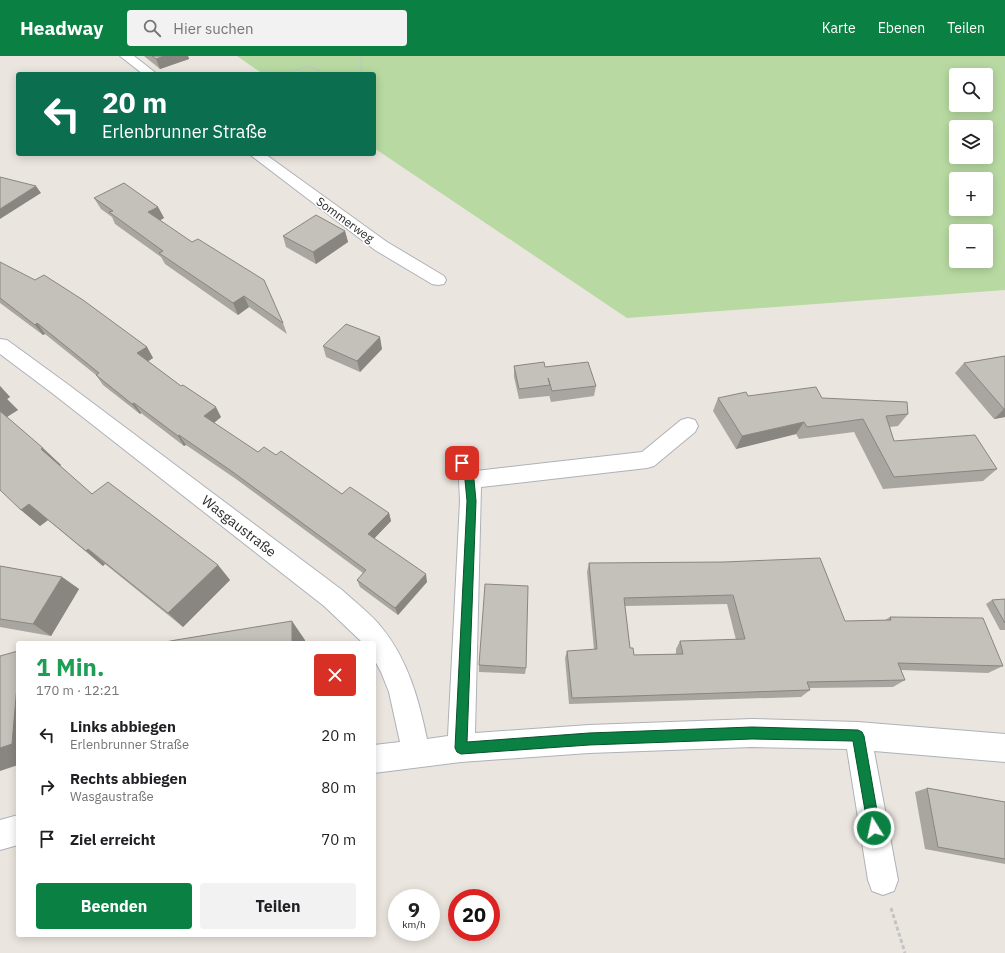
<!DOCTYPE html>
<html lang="de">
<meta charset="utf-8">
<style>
:root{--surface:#fff;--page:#f2f2f2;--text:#202124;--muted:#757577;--accent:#0b8043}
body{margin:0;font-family:"IBM Plex Sans",sans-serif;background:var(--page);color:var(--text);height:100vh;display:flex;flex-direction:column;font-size:15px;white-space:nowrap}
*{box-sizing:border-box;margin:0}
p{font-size:13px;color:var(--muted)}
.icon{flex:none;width:22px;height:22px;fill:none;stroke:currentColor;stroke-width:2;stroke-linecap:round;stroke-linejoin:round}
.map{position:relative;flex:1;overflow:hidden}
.side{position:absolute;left:16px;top:585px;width:360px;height:296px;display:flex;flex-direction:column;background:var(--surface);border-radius:4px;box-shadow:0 2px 10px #0003}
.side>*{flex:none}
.guide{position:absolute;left:16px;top:16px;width:360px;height:84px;border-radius:4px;box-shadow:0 2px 10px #0003;background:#0b6e4f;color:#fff;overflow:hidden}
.tools{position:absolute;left:949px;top:12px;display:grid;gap:8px}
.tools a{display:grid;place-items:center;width:44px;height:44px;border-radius:4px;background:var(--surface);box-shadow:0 2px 10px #0003;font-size:20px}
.speed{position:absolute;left:388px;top:833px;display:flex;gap:8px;font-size:20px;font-weight:700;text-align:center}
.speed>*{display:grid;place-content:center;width:52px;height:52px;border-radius:50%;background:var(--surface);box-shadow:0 2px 10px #0003;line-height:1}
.speed small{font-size:10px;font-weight:400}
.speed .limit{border:6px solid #d22;background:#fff;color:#111}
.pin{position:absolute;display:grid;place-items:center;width:34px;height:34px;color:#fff;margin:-17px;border-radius:8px;box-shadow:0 2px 6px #0006}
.me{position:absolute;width:44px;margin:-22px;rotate:350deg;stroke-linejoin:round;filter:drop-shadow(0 0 3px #0008)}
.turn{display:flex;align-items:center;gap:14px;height:84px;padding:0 20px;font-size:18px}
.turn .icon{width:52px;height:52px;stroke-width:2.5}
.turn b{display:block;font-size:28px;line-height:34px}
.round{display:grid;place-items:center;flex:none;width:42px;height:42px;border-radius:4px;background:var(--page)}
.headline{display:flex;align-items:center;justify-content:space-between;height:68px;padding:0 20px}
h1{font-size:24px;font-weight:700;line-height:30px;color:#1e9e55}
.primary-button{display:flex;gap:8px;margin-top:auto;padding:8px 20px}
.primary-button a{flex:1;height:46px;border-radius:4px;background:var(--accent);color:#fff;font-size:16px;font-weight:700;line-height:46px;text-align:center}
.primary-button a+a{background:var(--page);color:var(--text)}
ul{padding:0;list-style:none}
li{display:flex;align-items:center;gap:12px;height:52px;padding:0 20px}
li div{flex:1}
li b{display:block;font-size:15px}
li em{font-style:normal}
header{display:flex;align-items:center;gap:24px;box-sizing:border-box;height:56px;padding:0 20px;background:var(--accent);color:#fff}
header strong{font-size:19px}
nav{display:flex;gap:22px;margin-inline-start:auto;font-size:14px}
.search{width:280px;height:36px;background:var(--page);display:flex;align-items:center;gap:10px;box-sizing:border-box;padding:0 14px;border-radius:4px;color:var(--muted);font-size:15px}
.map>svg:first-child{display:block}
</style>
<header>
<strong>Headway</strong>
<div class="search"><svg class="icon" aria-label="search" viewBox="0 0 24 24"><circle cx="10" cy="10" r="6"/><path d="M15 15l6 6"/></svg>Hier suchen</div>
<nav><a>Karte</a><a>Ebenen</a><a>Teilen</a></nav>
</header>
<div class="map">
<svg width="1005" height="897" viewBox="0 0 1005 897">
<rect width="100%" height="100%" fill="#ebe5df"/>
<path fill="#b8daa2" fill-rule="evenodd" d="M237 0H1005V234L627 262 374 92V18H263ZM956 19H986V49H956ZM956 71H986V101H956ZM956 123H986V153H956ZM956 175H986V205H956Z"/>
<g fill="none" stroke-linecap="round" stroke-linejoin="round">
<g stroke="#afb1b9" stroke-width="2">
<path id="minor" d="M120 0H134L157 18H143Z
M249 98H265L387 186 444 220 446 224 444 228 438 229 432 228 375 194Z
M0 283 7 284 66 327 342 534C355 546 371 558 382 572 408 604 419 644 427 683L448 680 460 445 459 424 451 407 455 401 462 399 469 401 476 415 642 396 681 364 688 362 695 364 698 370 695 376 654 410 647 412 481 431 475 677 589 669 752 663 858 666 1005 678V706L874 695 898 824 894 835 883 839 872 835 868 824 847 693 752 691 589 697 461 706 374 717V689L400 686 389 636 381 616 374 603V587H363L324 550 52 337 0 298Z
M18 759V789L0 794V764Z"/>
</g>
<path stroke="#c4c4c4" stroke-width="1.5" stroke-dasharray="2 1" stroke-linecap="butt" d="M361 0V18
M284 18 308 10 329 18"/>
<path stroke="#c4c4c4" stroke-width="3" stroke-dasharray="4 2.5" stroke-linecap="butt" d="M891 852 905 897"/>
<use href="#minor" fill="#fff" fill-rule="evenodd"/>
</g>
<path fill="#a9a5a0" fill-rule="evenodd" d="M144 0H188L189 3 160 13Z
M94 142 158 151 164 162 160 164 283 267 287 278 249 251 238 259 165 208 161 201 115 168 112 161 101 153Z
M345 175 348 186 316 208 286 191 283 180Z
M0 206 147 291 153 302 148 305 221 361 214 367 258 396 276 399 342 438 389 457 391 465 374 482 427 526 398 559 360 531 357 524 363 517 236 423 186 389 184 390 141 357 140 358 103 329 96 319 45 278 43 279 0 247Z
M323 290 382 293 360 316 326 301Z
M1005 300V361L994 363 955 317 964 307Z
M514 310 545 311 596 330 594 340 551 346 549 339V340L519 343 514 321Z
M0 330 10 341 7 343 18 354 7 361 61 409 60 410 92 438 218 509 230 524 183 571 105 508 103 510 48 464 40 470 21 454Z
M748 340 822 342 908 358 898 370 890 371 894 385 997 413 983 425 883 433 854 376 799 383 796 378 736 393 713 355 718 342Z
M589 507 845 565 885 564 890 561 1003 610 988 617 901 614 905 624 893 631 809 632 810 634 801 641 569 648 565 602 567 595 594 594 587 516ZM727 548 736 584 680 585 676 593V598L634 599 630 592 625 550Z
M0 510 62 521 79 533 51 580 0 571Z
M1005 543V574H1000L986 548 992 544Z
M479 609 526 612 525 618 479 616Z
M927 732 1005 746V808L925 793 915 736Z"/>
<path fill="#898682" d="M164 0H188L189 3 160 13 156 3Z
M174 98H180L175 100Z
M36 130 41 137 0 163V153Z
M158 151 164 162 153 168 148 156Z
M345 175 348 186 316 208 313 196Z
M244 240 249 251 238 259 233 247Z
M37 267 45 278 43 279 35 269Z
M380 281 382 293 360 316 357 305Z
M147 291 153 302 144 308 137 297Z
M0 330 10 341 7 343 18 354 5 362 0 357Z
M134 347 141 357 140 358 132 348Z
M216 351 221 361 210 370 204 360Z
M1004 353H1005V361L994 363Z
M804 366 796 378 736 393 742 380Z
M179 379 186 389 184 390 178 380Z
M43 392 61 409 58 411 41 393Z
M29 448 48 464 40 470 21 454Z
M389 457 391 465 371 486 368 478Z
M88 493 105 508 103 510 86 495Z
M218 509 230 524 183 571 168 557Z
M426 518 427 526 398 559 395 552Z
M62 521 79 533 51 580 33 568Z
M292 565 305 584V587H292Z
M18 618V709L0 715V692Z"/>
<path fill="#c4c0ba" stroke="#898682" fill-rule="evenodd" d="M152 0H164L156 3Z
M0 121 36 130 0 153Z
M124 127 158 151 148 156 192 186 198 183 264 224 283 267 244 240 233 247 159 197 163 195 109 156 113 155 94 142Z
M316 159 345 175 313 196 283 180Z
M0 206 35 224 44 219 83 244 147 291 137 297 181 330 183 329 216 351 204 360 258 396 264 391 276 399 281 395 342 438 350 431 389 457 368 478 426 518 395 552 357 524 366 514 230 414 179 379 178 380 134 347 132 348 96 319 99 317 37 267 35 269 0 242Z
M346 268 380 281 357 305 323 290Z
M1005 300V353H1004L964 307Z
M544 306 545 311 588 306 596 330 552 335 548 322 550 329 519 333 514 310Z
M816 331 822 342 907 346 908 358 886 360 894 385 975 379 997 413 894 421 863 363 807 371 804 366 742 380 718 342 746 336 748 340Z
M0 355 43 392 41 393 92 438 108 426 218 509 168 557 88 493 86 495 29 448 21 454 0 434Z
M820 502 845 565 891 564 890 561 983 562 1003 610 898 607 905 624 807 626 810 634 572 642 567 595 597 593 589 507 724 506ZM733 539 745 583 680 585 683 598 634 599 633 592H630L624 542Z
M0 510 62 521 33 568 0 563Z
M485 528 528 530 526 612 479 609Z
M1005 543V567L992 544Z
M292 565V587H160L176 584Z
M18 595V618L12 688 0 692V600Z
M927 732 1005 746V803L938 791Z"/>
<path fill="#0b8043" stroke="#07532c" d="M462 403 465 404 474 424 476 445 467 686 589 677 752 671 858 674 862 676 864 680 880 772 878 776 874 778 870 776 868 772 853 685 752 683 589 689 461 698 457 696 455 692 467 445 465 424 458 407Z"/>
<g text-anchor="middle" stroke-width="3.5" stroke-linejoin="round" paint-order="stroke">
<g font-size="12" fill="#2b2b2b" stroke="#fff">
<text transform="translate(345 164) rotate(36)" y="4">Sommerweg</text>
</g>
<g font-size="14" fill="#2b2b2b" stroke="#fff">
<text transform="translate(239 470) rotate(38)" y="5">Wasgaustraße</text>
</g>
</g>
</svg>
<div class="tools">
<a><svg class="icon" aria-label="search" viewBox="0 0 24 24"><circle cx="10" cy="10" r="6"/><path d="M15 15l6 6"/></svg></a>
<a><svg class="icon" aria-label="layers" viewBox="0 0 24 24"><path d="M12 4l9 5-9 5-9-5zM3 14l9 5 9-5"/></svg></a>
<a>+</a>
<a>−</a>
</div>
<div class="speed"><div>9<small>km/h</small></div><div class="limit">20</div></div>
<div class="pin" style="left:462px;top:407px;background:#d93025"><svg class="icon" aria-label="arrive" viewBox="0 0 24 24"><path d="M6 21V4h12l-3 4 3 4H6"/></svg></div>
<svg class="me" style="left:874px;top:772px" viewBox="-20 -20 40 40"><circle r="17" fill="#0b8043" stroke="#fff" stroke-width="3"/><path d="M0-11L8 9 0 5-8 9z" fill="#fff"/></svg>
<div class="guide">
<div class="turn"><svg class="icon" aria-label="left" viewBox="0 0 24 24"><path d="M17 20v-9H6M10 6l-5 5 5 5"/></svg><div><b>20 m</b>Erlenbrunner Straße</div></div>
</div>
<section class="side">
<div class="headline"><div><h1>1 Min.</h1><p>170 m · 12:21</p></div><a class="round" style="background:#d93025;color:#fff"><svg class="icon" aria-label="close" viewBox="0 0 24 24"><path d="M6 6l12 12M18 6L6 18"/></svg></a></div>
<ul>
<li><svg class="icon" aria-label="left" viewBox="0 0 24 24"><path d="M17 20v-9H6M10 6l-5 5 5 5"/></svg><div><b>Links abbiegen</b><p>Erlenbrunner Straße</p></div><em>20 m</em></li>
<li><svg class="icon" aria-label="right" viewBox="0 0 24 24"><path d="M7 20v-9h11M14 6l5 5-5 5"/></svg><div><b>Rechts abbiegen</b><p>Wasgaustraße</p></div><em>80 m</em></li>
<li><svg class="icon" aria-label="arrive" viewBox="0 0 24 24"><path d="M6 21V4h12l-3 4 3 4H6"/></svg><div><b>Ziel erreicht</b></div><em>70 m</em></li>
</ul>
<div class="primary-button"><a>Beenden</a><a>Teilen</a></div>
</section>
</div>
